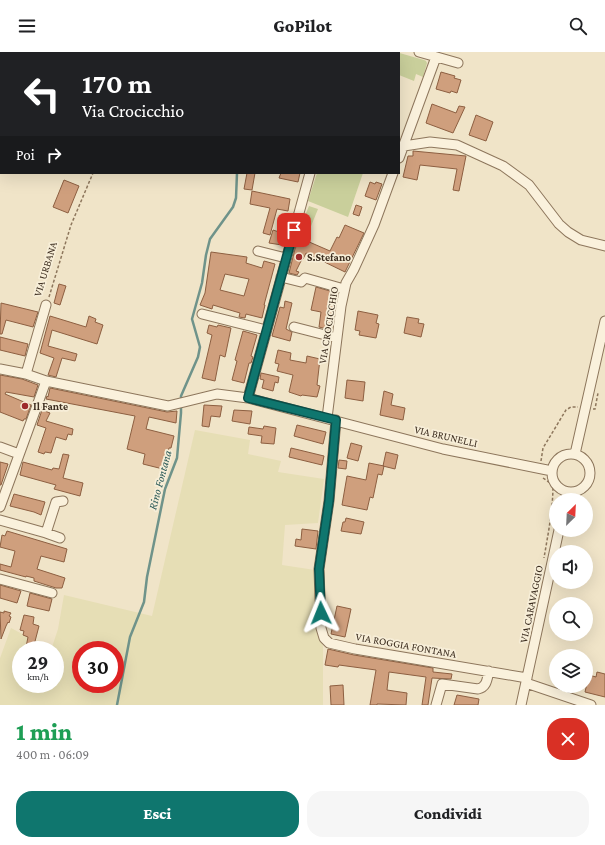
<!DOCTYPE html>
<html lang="it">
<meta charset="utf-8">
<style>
:root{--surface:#fff;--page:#f6f6f6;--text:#202124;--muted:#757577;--accent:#0f766e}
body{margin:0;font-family:"Crimson Pro",serif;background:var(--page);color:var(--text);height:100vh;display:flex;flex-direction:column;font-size:15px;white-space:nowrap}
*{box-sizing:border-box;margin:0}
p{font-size:13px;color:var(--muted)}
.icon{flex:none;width:22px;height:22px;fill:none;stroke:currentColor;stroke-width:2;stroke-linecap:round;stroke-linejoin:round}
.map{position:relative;height:653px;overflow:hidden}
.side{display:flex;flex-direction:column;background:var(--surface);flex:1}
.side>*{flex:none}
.banner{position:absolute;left:0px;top:0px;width:400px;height:122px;box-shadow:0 4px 16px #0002;background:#202124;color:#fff;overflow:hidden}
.needle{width:26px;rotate:24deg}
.tools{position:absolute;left:549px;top:441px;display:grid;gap:8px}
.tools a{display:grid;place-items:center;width:44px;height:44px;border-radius:50%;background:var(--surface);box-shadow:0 4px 16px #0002;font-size:20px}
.speed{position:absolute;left:12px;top:589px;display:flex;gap:8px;font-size:20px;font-weight:700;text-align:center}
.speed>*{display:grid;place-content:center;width:52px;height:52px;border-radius:50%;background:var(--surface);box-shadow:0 4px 16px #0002;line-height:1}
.speed small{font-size:10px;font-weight:400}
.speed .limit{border:6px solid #d22;background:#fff;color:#111}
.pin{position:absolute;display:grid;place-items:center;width:34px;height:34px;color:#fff;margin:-17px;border-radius:8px;box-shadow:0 2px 6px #0006}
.me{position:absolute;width:44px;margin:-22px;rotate:358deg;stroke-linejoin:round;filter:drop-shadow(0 0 3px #0008)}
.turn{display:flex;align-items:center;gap:14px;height:84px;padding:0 16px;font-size:18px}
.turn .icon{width:52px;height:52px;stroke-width:2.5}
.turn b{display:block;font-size:28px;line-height:34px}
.then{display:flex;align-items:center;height:38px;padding:0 16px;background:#0003;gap:8px;font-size:15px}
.round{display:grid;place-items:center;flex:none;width:42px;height:42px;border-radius:16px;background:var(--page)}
.head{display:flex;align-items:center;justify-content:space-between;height:68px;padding:0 16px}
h1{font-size:24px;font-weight:800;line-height:30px;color:#1e9e55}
.button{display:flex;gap:8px;margin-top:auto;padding:8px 16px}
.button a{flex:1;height:46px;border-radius:16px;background:var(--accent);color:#fff;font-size:16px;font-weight:800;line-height:46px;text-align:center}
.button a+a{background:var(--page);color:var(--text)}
header{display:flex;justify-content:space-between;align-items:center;height:52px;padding:0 16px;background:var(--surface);font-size:18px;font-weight:800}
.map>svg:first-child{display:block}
</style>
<header><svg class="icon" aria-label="menu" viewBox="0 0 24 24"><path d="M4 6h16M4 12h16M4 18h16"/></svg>GoPilot<svg class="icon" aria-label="search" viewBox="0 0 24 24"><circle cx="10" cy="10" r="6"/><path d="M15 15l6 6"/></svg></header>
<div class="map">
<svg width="605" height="653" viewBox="0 0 605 653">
<rect width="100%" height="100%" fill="#f0e4c8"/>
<path fill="#e6deb5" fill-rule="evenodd" d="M195 378 250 388 248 402 281 409 278 420 324 427 318 471 285 473 282 513 315 518 317 573 323 594V653H0V606L11 576 28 585 24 598H21V609L16 627 21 628V632H34L40 634 41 632H55V598H51L58 577 64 543 152 564ZM81 598H115V632H81Z"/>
<path fill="#c9cf9b" d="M394 0H396L424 8 426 9 427 11 423 25 416 22 414 29 399 23V1H393Z
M317 121H363L348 165 308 149Z
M309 154 318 157 307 184 298 180Z"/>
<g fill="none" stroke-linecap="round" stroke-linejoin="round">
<path stroke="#6f938a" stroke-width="2.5" d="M272 1V0
M117 653 130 585 144 550 147 525 165 437 177 406 181 361V344L198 305 200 295 192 267 202 231 206 203 210 187 233 155 236 146 237 121"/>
</g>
<path fill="#cf9f7d" stroke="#8d5f41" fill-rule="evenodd" d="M441 20 455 24 454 26 461 28 457 41 451 39 450 41 436 37Z
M432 52 456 61 459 54 465 55 453 81 426 71Z
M476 63 493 70 486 89 469 83Z
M413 99 466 104 459 139 453 138 457 117 420 113 417 128 403 125 408 104H413Z
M247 121H255L252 138 244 137Z
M281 121H300L298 130 279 126Z
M64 128 79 134 68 161 53 155Z
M370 130 375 132 376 130 382 132 376 148 365 144Z
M252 139 290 147 288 159 277 157 270 183 263 181 270 156 250 152Z
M356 153 362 155 359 164 353 162Z
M345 173 364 181 345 220 306 201 303 207H302L296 219 299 220 297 223 289 221 295 197 300 186 330 199 337 185 339 186Z
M273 178 285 182 282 193 269 191Z
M211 200 247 205 246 211 262 216 264 209 275 212 264 253H265L262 266 246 262 245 266 239 265 240 261 213 253 212 257 200 253 205 241ZM225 222 249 227 244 244 220 238Z
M59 232 66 234 60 253 54 251Z
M316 235 337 241 333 260 331 278 319 275 321 260 311 258Z
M285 249 292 251 286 277 292 280 290 289 272 284 280 255 284 256Z
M1 251 38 260 33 275 6 268 2 282H0Z
M358 259 378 263 376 271 379 272 376 286 359 283 360 279 355 278Z
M50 264 86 275 89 264 96 267 95 270 103 273 97 292 52 278 48 294 77 302 75 309 62 306 56 325 48 323 54 306 40 301Z
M407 265 419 267 418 271 424 272 421 285 404 281Z
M209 273 217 275 218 273 231 276 225 305 220 303 215 329 202 326 212 283 207 281Z
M243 279 257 283 251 304 253 305 251 311H249L244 331 232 328 237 309 235 308Z
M0 285 28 292 25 304 0 298Z
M278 298 291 301 290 308 306 311 307 304 320 307 317 333 320 334 317 345 302 343 301 344 289 340 293 323 277 319 279 312 275 311Z
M261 321 279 325 278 331 275 330 273 339 262 336 264 328 260 327Z
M0 323 22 327 38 333 34 345 6 340 5 342 31 353 26 367H24L23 369 0 360Z
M347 328 365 330 363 349 345 346Z
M50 336 167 360 177 359 176 371 149 365 146 377 174 384 171 396H169L163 417 143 412 145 402 127 397 135 364 46 347 47 344 48 345Z
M384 339 393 342 391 353 405 356 403 368 380 363Z
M204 353 222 354 220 365 211 364 209 375 202 374Z
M42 358 50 361 46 369 73 377 72 383 68 382 66 388 56 385 51 401 45 400 44 402 38 400 46 376 37 373Z
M234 358 252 359 250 372 232 369Z
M297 373 326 380 323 392 294 384Z
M264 374 276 376 274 392 261 391 262 384 248 382 249 375 263 377Z
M351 391 362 394 358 409 347 406Z
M291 396 324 404 322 413 289 405Z
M386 400 398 403 395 417 383 414Z
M63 402 69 403 63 426 83 431 80 444 54 437 56 433 20 423 23 410 52 418 53 416 59 417Z
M339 408 347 409 346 417 338 416Z
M0 410 8 412 1 433H0Z
M369 411 384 414 382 423 378 422 373 446 370 445 367 458 342 453 347 424 366 428Z
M14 442 45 450 41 463 34 460 10 454Z
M346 466 364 470 361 482 341 479 343 470H345Z
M302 477 318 479 316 497 295 494 296 487 301 488Z
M7 479 67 497 64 510 41 504 37 517 65 526 62 536H56L34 529V526L26 524V525L0 518V512L11 515 15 499 0 495 2 483 5 484Z
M0 533 21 539 17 551 0 546Z
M30 541 52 547 49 559 27 554Z
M337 554 351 557 345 585 331 582Z
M4 559 11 561 9 564 11 565 9 571 8 570 6 574 1 587 0 560 4 561Z
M24 563 34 565 33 572 39 574 33 597 26 595 28 585 23 583 24 579 20 578Z
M328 597 354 603 433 616V620L452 622 451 627 432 626 428 653H422L426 625 389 620 387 638 407 641 406 653 377 652V653H370L376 618 339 613 338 615 325 613Z
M597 620 605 622V645L585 640 589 623 596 625Z
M343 633 344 653H331L330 634Z
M457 643 479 647 478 653H454Z"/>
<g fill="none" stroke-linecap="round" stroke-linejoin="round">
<g stroke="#8d765c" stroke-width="11">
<path id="minor" d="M419 0 458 11
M345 1V0
M404 94 430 90 457 93 503 114 529 133 559 172 568 180 581 188 605 194
M399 106 436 5
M258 199 286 206
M281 225 301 230 305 226 344 237
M202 262 266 278
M294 275 337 286
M0 317 26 322 46 329 168 354 217 342 248 346 443 397 552 419
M26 322 46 253
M248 346 310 121
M327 366 341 254 346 231 354 217 374 173 393 121
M336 368 329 449 319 517 321 576 324 586 329 591 355 597 527 626
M0 395 19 402
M552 421a19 19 0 1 1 38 0a19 19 0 1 1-38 0Z
M575 402 605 269
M0 455 46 329
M0 468 46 481 56 450 63 449
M46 481 60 486
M0 527 52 541
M526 631 591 653
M436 653 442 632 478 637C487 635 487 627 489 619
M521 653 559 478"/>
</g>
<path stroke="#8d765c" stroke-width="1.5" stroke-dasharray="3 2" stroke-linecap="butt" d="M65 0 66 1
M49 245 71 173 93 121
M593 357H595L598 341
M541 409 543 396 566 358 571 355H578
M543 426 553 433C553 458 548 482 544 506"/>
<use href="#minor" stroke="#faf1dc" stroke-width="9"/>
</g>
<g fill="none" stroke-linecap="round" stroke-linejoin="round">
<g stroke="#0a4d48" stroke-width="10">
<path id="route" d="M294 178 248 346 336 368 329 449 319 517 321 561"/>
</g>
<use href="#route" stroke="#0f766e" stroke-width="7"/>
</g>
<g fill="#9e2a2b" stroke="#f7eed8" stroke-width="1.5">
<circle cx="299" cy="205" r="4"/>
<circle cx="25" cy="354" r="4"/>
</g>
<g text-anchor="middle" stroke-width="3.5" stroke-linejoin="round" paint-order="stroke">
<g font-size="11" font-weight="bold" fill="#3d2e20" stroke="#f7eed8" text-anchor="start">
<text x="307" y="209">S.Stefano</text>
<text x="33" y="358">Il Fante</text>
</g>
<g font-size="11" fill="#3d2e20" stroke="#f7eed8">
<text transform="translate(45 217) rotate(-73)" y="4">VIA URBANA</text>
<text transform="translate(328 273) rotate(-81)" y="4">VIA CROCICCHIO</text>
<text transform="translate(446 384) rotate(13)" y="4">VIA BRUNELLI</text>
<text transform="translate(531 552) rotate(-78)" y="4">VIA CARAVAGGIO</text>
<text transform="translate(406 593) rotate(10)" y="4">VIA ROGGIA FONTANA</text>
</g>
<g font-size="12" font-style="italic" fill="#2f5d5a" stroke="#f7eed8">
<text transform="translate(160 428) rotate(-75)" y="4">Rino Fontana</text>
</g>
</g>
</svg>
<div class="tools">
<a><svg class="needle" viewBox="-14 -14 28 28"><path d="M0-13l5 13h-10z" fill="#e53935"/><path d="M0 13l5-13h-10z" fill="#757577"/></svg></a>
<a><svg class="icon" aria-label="sound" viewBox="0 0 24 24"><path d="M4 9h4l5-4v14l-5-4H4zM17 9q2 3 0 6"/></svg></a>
<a><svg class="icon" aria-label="search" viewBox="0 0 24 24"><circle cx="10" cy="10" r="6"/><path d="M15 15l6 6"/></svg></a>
<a><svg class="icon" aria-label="layers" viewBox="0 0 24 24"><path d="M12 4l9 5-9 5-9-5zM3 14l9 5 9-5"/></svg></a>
</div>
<div class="speed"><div>29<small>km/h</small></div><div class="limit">30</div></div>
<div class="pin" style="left:294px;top:178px;background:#d93025"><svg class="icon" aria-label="arrive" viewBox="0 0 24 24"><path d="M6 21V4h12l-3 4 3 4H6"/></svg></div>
<svg class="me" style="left:321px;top:561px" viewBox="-20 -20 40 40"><path d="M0-17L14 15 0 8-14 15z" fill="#0f766e" stroke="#fff" stroke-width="4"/></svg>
<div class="banner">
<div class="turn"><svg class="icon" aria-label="left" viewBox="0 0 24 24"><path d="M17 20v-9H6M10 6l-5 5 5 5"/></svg><div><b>170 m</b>Via Crocicchio</div></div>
<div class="then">Poi<svg class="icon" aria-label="right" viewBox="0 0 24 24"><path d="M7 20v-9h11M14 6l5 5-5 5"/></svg></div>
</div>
</div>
<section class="side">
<div class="head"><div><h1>1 min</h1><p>400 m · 06:09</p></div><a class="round" style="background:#d93025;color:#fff"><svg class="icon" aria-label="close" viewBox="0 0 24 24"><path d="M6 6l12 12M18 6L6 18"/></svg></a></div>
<div class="button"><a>Esci</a><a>Condividi</a></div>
</section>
